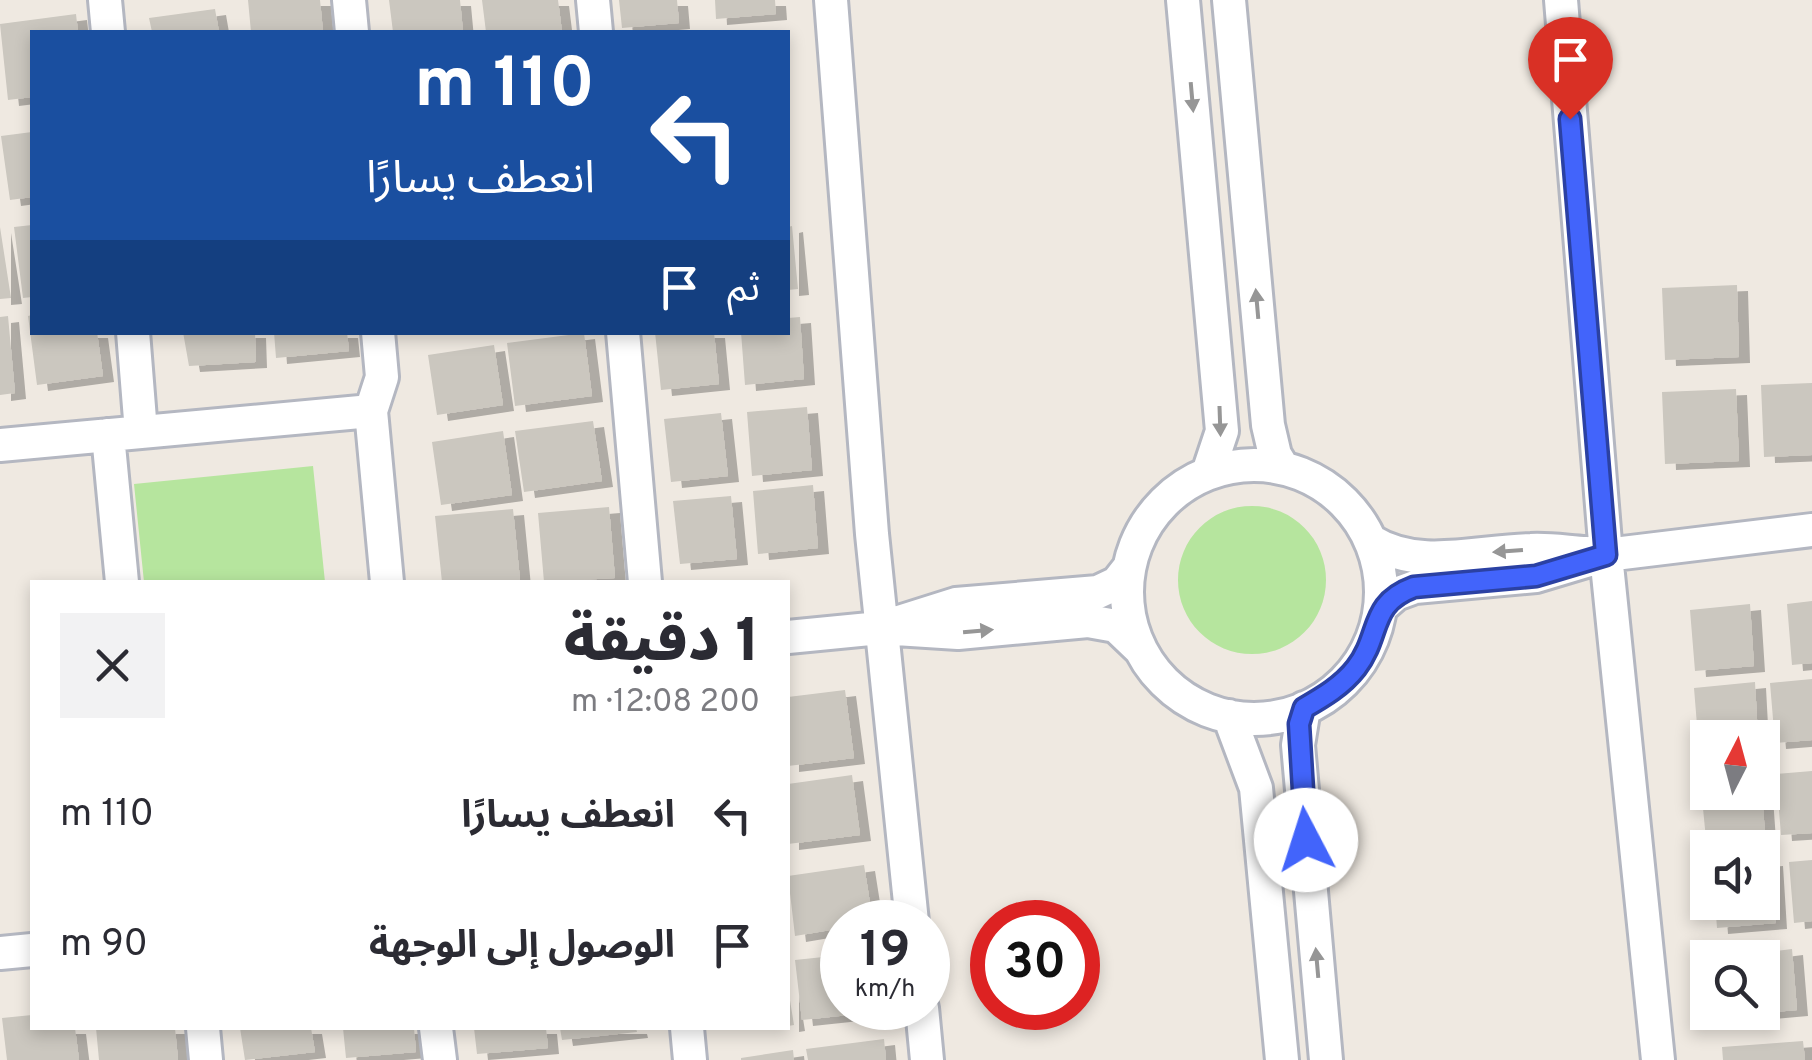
<!DOCTYPE html>
<html lang="ar">
<meta charset="utf-8">
<style>
:root{--surface:#fff;--page:#f2f2f3;--text:#2b2b33;--muted:#7c7c81}
body{margin:0;font-family:Overpass,"Noto Sans Arabic",sans-serif;background:var(--page);color:var(--text);direction:rtl;height:100vh;display:flex;flex-direction:column;font-size:38px;white-space:nowrap}
*{box-sizing:border-box;margin:0}
p{font-size:32px;color:var(--muted)}
.icon{flex:none;width:55px;height:55px;fill:none;stroke:currentColor;stroke-width:2;stroke-linecap:round;stroke-linejoin:round}
.map{position:relative;flex:1;overflow:hidden;direction:ltr}
.panel{position:absolute;left:30px;top:580px;width:760px;height:450px;display:flex;flex-direction:column;background:var(--surface);border-radius:0px;box-shadow:0 5px 15px #0003;direction:rtl}
.panel>*{flex:none}
.guide{position:absolute;left:30px;top:30px;width:760px;height:305px;border-radius:0px;box-shadow:0 5px 15px #0003;direction:rtl;background:#1a4fa0;color:#fff;overflow:hidden}
.needle{width:65px;rotate:6deg}
.controls{position:absolute;left:1690px;top:720px;display:grid;gap:20px}
.controls a{display:grid;place-items:center;width:90px;height:90px;border-radius:0px;background:var(--surface);box-shadow:0 5px 15px #0003;font-size:50px}
.speed{position:absolute;left:820px;top:900px;display:flex;gap:20px;font-size:50px;font-weight:700;text-align:center}
.speed>*{display:grid;place-content:center;width:130px;height:130px;border-radius:50%;background:var(--surface);box-shadow:0 5px 15px #0003;line-height:1}
.speed small{font-size:25px;font-weight:400}
.speed .limit{border:15px solid #d22;background:#fff;color:#111}
.pin{position:absolute;display:grid;place-items:center;width:85px;height:85px;color:#fff;margin:-102px -42px;border-radius:50% 50% 50% 0;rotate:-45deg;box-shadow:0 0 10px #0007}
.pin .icon{rotate:45deg}
.me{position:absolute;width:110px;margin:-55px;rotate:355deg;stroke-linejoin:round;filter:drop-shadow(0 0 8px #0008)}
.turn{display:flex;align-items:center;gap:35px;height:210px;padding:0 30px;font-size:45px}
.turn .icon{width:130px;height:130px;stroke-width:2.5}
.turn b{display:block;font-size:70px;line-height:85px}
.then{display:flex;align-items:center;height:95px;padding:0 30px;background:#0003;gap:20px;font-size:38px}
.round{display:grid;place-items:center;flex:none;width:105px;height:105px;border-radius:0px;background:var(--page)}
.summary{display:flex;align-items:center;justify-content:space-between;height:170px;padding:0 30px}
h1{font-size:60px;font-weight:800;line-height:75px}
ul{padding:0;list-style:none}
li{display:flex;align-items:center;gap:30px;height:130px;padding:0 30px}
li div{flex:1}
li b{display:block;font-size:38px}
li em{font-style:normal}
.map>svg:first-child{display:block}
</style>
<div class="map">
<svg width="1812" height="1060" viewBox="0 0 1812 1060">
<defs>
<filter id="shadow"><feDropShadow dx="11" dy="6" stdDeviation="0" flood-color="#0004"/></filter>
</defs>
<rect width="100%" height="100%" fill="#efe9e1"/>
<path fill="#b6e59e" d="M313 466 325 582H144L134 484Z
M1178 580a74 74 0 1 1 148 0a74 74 0 1 1-148 0Z"/>
<path fill="#cbc7bf" filter="url(#shadow)" d="M248 0H320L323 32H251Z
M389 0H460L463 32H393Z
M482 0H558L562 32H486Z
M619 0H677L679 23 622 28Z
M715 0H775L776 14 716 19Z
M215 9 219 32H152L149 18Z
M76 14 78 32H32V97L8 100 0 24Z
M32 132V197L10 200 1 136Z
M32 225V297L23 298 14 227Z
M792 226 798 289 788 290V227Z
M0 227 11 298 0 299Z
M1737 285 1739 357 1665 360 1662 288Z
M32 315V332H97L103 376 37 385 28 316Z
M8 316 15 393 0 395V317Z
M800 317 804 379 745 385 741 332H788V318Z
M183 332H255L256 362 189 366Z
M274 332H347L349 351 276 358Z
M655 332H714L719 384 661 390Z
M584 333 592 396 515 406 507 343Z
M494 345 503 405 437 415 428 355Z
M1812 383V455L1764 457 1761 385Z
M1736 389 1739 461 1665 464 1662 392Z
M807 407 812 470 752 476 747 412Z
M721 413 728 476 671 482 664 419Z
M593 421 602 481 524 492 515 431Z
M503 431 512 495 441 505 432 442Z
M813 485 818 548 758 554 753 491Z
M731 496 737 559 680 564 673 501Z
M609 507 615 578 544 582 538 513Z
M513 509 520 580 442 582 435 516Z
M1812 601V663L1792 665 1787 604Z
M1750 604 1754 666 1695 671 1690 610Z
M1812 679V740L1775 743 1770 683Z
M1755 682 1758 738H1708V749L1699 750 1694 688Z
M845 690 854 758 788 766V697Z
M1812 771V833L1781 835 1776 774Z
M852 775 860 835 788 844V784Z
M1708 777V792H1762L1765 834 1706 839 1700 778Z
M1772 860 1776 923 1717 928 1715 902H1762V861Z
M1812 860V921L1794 923 1789 862Z
M864 865 873 922H842V928L795 936 788 876Z
M1792 949 1797 1010 1762 1013V958H1722Z
M842 955V1008H876L877 1012 802 1020 795 960Z
M788 988 794 1025 788 1026Z
M32 1015V1028H75L79 1060H7L2 1018Z
M96 1028H175L178 1060H99Z
M240 1028H311L315 1052 245 1060Z
M343 1028H414L416 1052 346 1058Z
M474 1028H546L548 1048 477 1054Z
M560 1028H636L637 1032 562 1040Z
M884 1039 886 1060H808L806 1049Z
M1803 1041 1805 1060H1723L1722 1047Z
M793 1050 794 1060H741V1058Z"/>
<g fill="none" stroke-linecap="round" stroke-linejoin="round">
<g stroke="#b4b7c1" stroke-width="38">
<path id="street" d="M105 0 108 32
M349 0 352 32
M593 0 596 32
M831 0 872 534 912 922
M1183 0 1222 431 1208 473
M1229 0 1268 425 1275 455 1283 468
M1561 0 1606 555 1658 1060
M133 332 141 432
M378 332 382 377 371 411 387 582
M623 332 645 582
M108 435 122 582
M0 445 371 411
M1127 592a127 127 0 1 1 254 0a127 127 0 1 1-254 0Z
M1371 541C1419 571 1477 551 1531 550 1549 549 1568 552 1586 553
M1380 608 1396 594 1415 587 1536 576 1606 555 1812 530
M899 622 956 604 1098 592 1117 583 1128 569
M788 637 880 628 958 633 1088 621 1116 626 1139 648
M1304 708 1298 745 1326 1060
M1229 716 1256 788 1282 1060
M0 953 32 950
M922 1008 927 1060
M203 1028 206 1060
M436 1028 440 1060
M687 1028 690 1060"/>
</g>
<use href="#street" stroke="#fff" stroke-width="32"/>
</g>
<defs><path id="oneway-solid" d="M-6-.8H1V-3.2L6.5 0L1 3.2V.8H-6Z" transform="scale(2.5)"/></defs>
<g fill="#969696">
<use href="#oneway-solid" transform="translate(1192 97) rotate(85)"/>
<use href="#oneway-solid" transform="translate(1257 304) rotate(-95)"/>
<use href="#oneway-solid" transform="translate(1220 421) rotate(88)"/>
<use href="#oneway-solid" transform="translate(1508 551) rotate(176)"/>
<use href="#oneway-solid" transform="translate(978 631) rotate(-5)"/>
<use href="#oneway-solid" transform="translate(1317 963) rotate(-95)"/>
</g>
<g fill="none" stroke-linecap="round" stroke-linejoin="round">
<g stroke="#2b41a3" stroke-width="25">
<path id="route" d="M1306 840 1299 724 1304 708C1323 697 1342 686 1356 668 1382 634 1368 604 1414 587L1536 576 1606 555 1570 119"/>
</g>
<use href="#route" stroke="#4264fb" stroke-width="18"/>
</g>
</svg>
<div class="controls">
<a><svg class="needle" viewBox="-14 -14 28 28"><path d="M0-13l5 13h-10z" fill="#e53935"/><path d="M0 13l5-13h-10z" fill="#7c7c81"/></svg></a>
<a><svg class="icon" aria-label="sound" viewBox="0 0 24 24"><path d="M4 9h4l5-4v14l-5-4H4zM17 9q2 3 0 6"/></svg></a>
<a><svg class="icon" aria-label="search" viewBox="0 0 24 24"><circle cx="10" cy="10" r="6"/><path d="M15 15l6 6"/></svg></a>
</div>
<div class="speed"><div>19<small>km/h</small></div><div class="limit">30</div></div>
<div class="pin" style="left:1570px;top:119px;background:#d93025"><svg class="icon" aria-label="arrive" viewBox="0 0 24 24"><path d="M6 21V4h12l-3 4 3 4H6"/></svg></div>
<svg class="me" style="left:1306px;top:840px" viewBox="-20 -20 40 40"><circle r="19" fill="#fff"/><path d="M0-13L10 11 0 6-10 11z" fill="#4264fb"/></svg>
<div class="guide">
<div class="turn"><svg class="icon" aria-label="left" viewBox="0 0 24 24"><path d="M17 20v-9H6M10 6l-5 5 5 5"/></svg><div><b>110 m</b>انعطف يسارًا</div></div>
<div class="then">ثم<svg class="icon" aria-label="arrive" viewBox="0 0 24 24"><path d="M6 21V4h12l-3 4 3 4H6"/></svg></div>
</div>
<section class="panel">
<div class="summary"><div><h1>1 دقيقة</h1><p>200 m · 12:08</p></div><a class="round"><svg class="icon" aria-label="close" viewBox="0 0 24 24"><path d="M6 6l12 12M18 6L6 18"/></svg></a></div>
<ul>
<li><svg class="icon" aria-label="left" viewBox="0 0 24 24"><path d="M17 20v-9H6M10 6l-5 5 5 5"/></svg><div><b>انعطف يسارًا</b></div><em>110 m</em></li>
<li><svg class="icon" aria-label="arrive" viewBox="0 0 24 24"><path d="M6 21V4h12l-3 4 3 4H6"/></svg><div><b>الوصول إلى الوجهة</b></div><em>90 m</em></li>
</ul>
</section>
</div>
